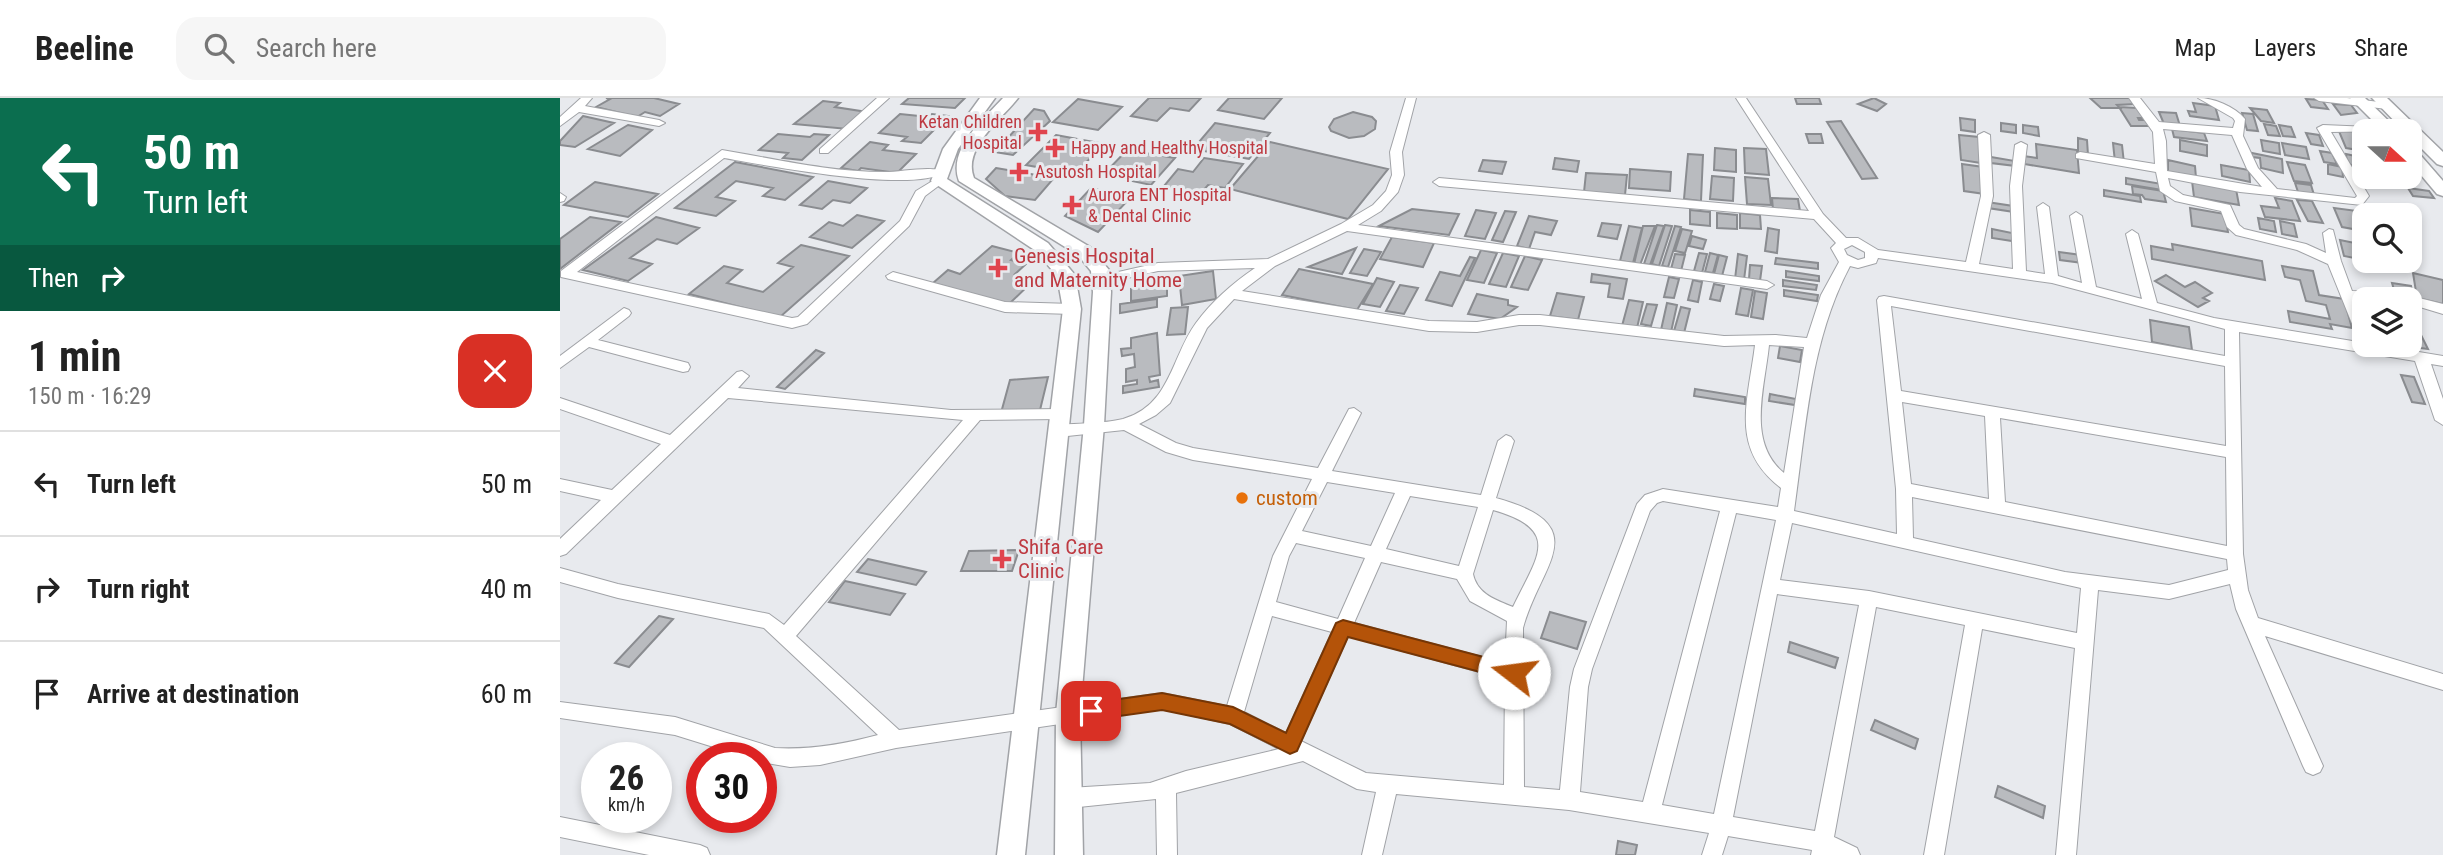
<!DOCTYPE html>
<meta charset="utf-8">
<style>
:root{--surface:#fff;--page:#f6f6f6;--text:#222;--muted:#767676;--line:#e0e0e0}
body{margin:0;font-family:"Roboto Condensed",sans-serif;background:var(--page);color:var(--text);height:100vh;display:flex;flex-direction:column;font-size:26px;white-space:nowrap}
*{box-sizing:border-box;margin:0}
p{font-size:23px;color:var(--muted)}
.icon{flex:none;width:38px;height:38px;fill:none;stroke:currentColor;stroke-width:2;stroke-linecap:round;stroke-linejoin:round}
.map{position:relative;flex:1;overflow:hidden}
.side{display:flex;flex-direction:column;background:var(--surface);width:560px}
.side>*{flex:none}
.banner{background:#0b6e4f;color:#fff;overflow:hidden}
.needle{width:46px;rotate:111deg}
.buttons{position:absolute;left:1792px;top:21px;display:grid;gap:14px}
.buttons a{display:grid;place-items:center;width:70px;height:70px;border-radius:14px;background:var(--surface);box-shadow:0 4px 10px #0003;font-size:35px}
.speed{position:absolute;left:21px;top:644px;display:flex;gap:14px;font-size:35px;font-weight:700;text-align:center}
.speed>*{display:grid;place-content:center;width:91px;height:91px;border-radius:50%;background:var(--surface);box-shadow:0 4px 10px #0003;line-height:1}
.speed small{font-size:18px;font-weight:400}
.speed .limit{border:10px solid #d22;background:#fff;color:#111}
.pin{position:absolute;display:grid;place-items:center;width:60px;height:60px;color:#fff;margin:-30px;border-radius:14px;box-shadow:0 4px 10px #0006}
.me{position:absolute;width:77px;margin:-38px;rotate:285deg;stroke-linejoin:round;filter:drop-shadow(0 0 5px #0008)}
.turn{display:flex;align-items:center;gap:24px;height:147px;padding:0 28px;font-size:32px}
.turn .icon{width:91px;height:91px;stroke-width:2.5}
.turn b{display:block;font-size:49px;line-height:60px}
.then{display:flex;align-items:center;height:66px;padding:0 28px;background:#0003;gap:14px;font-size:26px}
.round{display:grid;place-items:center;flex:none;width:74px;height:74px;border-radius:21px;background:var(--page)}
.headline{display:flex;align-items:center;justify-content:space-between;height:119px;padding:0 28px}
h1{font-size:42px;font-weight:700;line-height:52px}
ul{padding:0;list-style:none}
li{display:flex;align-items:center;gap:21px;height:105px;padding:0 28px;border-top:2px solid var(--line)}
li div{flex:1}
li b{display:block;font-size:26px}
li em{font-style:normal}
header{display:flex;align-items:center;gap:42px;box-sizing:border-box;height:98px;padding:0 35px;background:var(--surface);border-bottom:2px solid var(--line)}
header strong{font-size:33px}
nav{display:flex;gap:38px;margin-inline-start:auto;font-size:24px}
.search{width:490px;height:63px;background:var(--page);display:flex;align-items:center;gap:18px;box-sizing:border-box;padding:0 24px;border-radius:21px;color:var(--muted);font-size:26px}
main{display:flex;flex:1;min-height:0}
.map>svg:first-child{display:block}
</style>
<header>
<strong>Beeline</strong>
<div class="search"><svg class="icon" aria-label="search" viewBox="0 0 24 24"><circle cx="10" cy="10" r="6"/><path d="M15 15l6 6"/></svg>Search here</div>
<nav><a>Map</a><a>Layers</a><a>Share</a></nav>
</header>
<main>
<section class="side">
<div class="banner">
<div class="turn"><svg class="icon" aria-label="left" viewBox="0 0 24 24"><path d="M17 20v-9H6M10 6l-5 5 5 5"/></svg><div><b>50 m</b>Turn left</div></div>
<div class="then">Then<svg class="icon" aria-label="right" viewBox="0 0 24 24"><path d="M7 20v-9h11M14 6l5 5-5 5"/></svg></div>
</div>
<div class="headline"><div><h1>1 min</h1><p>150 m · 16:29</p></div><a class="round" style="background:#d93025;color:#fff"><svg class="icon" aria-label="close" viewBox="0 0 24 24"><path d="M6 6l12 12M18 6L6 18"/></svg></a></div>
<ul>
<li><svg class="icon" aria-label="left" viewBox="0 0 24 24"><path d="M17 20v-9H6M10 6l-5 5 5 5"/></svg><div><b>Turn left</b></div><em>50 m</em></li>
<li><svg class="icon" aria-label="right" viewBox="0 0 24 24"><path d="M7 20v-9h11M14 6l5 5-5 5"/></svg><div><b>Turn right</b></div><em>40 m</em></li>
<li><svg class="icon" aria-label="arrive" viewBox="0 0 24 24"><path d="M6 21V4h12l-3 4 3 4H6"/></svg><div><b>Arrive at destination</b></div><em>60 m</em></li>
</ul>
</section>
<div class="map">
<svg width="1883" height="757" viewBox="0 0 1883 757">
<rect width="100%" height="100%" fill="#e8eaee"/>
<path fill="#b9bbbf" stroke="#8a8c90" stroke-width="2" d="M46 0H94L119 6 100 18 85 14 77 19 36 9 50 1Z
M349 0H405L395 10 342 6Z
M589 0H641L629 13 610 10 597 23 571 18Z
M669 0H722L704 21 658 12Z
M1235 0H1259L1261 6H1237Z
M1314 0 1326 6 1317 13 1298 6Z
M1530 0H1570L1576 6 1557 7 1560 10H1541Z
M518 1 562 9 538 32 493 24Z
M1746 1 1762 2 1768 11 1751 9Z
M263 3 280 5 275 9 307 14 288 31 234 26Z
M1633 5 1655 8 1659 22 1630 18 1628 13 1636 14Z
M1773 6 1791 7 1797 15 1781 17Z
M1559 9 1578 10 1585 20H1578L1579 22H1589L1593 28H1571Z
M1690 10 1707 12 1714 25 1701 23Z
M474 11 484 13 490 23 453 57 435 54Z
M793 14 812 19 816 23 815 31 804 38 789 40 771 33 769 29 774 21Z
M1599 14 1616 15 1620 28 1604 26Z
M1682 15 1693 16 1698 33 1687 32Z
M340 16 369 19 372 16 388 18 361 45 342 43 347 39 319 35Z
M23 18 54 25 15 49 0 47V43Z
M1400 20 1415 22V34L1401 32Z
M1281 23 1317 80 1302 81 1267 24Z
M655 25 710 35 689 61 633 51Z
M1441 25 1456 27V35L1441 33Z
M1704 26 1716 28 1720 38 1708 37Z
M68 27 92 32 60 58 28 51Z
M1463 27 1478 29 1479 38 1463 35Z
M1719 27 1731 29 1735 39 1723 38Z
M1612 31 1644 35 1647 43 1614 39Z
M1778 31 1804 34V53L1786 50Z
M1746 35 1759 37 1763 48 1751 46Z
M218 36 250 39 254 36 269 37 242 62 223 60 228 55 199 52Z
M1246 36H1261L1263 45H1249Z
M496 37 544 46 515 76 466 67Z
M1399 37 1419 39 1421 65 1401 62Z
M1518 40 1527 42 1528 57 1518 55Z
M1620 42 1647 47V58L1620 53Z
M1701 42 1719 45 1720 56 1703 53Z
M310 44 328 47 323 52 356 56 337 75 301 70 298 73 281 70Z
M710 44 828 71 788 121 670 91Z
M1553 45 1562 47 1564 65 1555 64Z
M1722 45 1746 49 1749 61 1725 57Z
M1476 46 1517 52 1519 75 1464 66 1463 58 1477 60Z
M1155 50 1176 52V74L1154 72Z
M1184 50 1206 51 1209 77 1185 75Z
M567 52 615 60 591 87 543 77Z
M1760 53 1772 55 1777 66 1764 64Z
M1692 55 1722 61 1723 75 1701 70 1700 60 1692 59Z
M1128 56 1143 57 1141 103 1124 101Z
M1786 56 1800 59 1801 69 1787 66Z
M1431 59 1455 63 1456 68 1431 65Z
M644 60 683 66 665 90 648 87 642 94 604 88 618 71 633 74Z
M995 60 1019 63 1017 74 993 71Z
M923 62 946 64 942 76 919 73Z
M1608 62 1635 68 1636 80 1608 74Z
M175 64 253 79 225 102 203 98 213 90 176 83 156 99 175 103 156 118 115 110Z
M1727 64 1745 67 1752 85 1734 83Z
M1402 66 1423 69 1425 96 1404 93Z
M1768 66 1782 69 1783 79 1768 76Z
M1661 67 1689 72 1690 84 1662 78Z
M436 70 494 80 475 102 445 98 426 81Z
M1070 71 1111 74 1110 93 1069 90Z
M1026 75 1067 77 1065 97 1024 94Z
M1152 78 1174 80 1173 103 1150 101Z
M1185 79 1208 81 1211 107 1187 106Z
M1808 79H1836L1839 83 1831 82 1835 89 1812 86Z
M1566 80 1602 86V92L1566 86Z
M268 83 307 90 290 105 273 102 262 111 240 107Z
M1632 83 1676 91 1679 107 1634 99Z
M35 84 98 96 68 119 4 107Z
M1735 85 1751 87 1754 97 1738 94Z
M1572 88 1603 93 1606 104 1585 101 1582 97 1573 96Z
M531 90 572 98 538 134 505 118Z
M1848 90 1869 93 1874 100 1853 98Z
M1544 92 1580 98 1581 104 1544 98Z
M1212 100 1238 101 1240 113 1213 112Z
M1715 100 1732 103 1740 123 1705 119 1701 108 1719 110Z
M1737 102 1752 103 1763 125 1748 123Z
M1427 104 1453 108 1454 114 1428 110Z
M1630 110 1665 116 1668 134 1632 128Z
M1774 110 1805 114 1804 133 1782 129Z
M852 111 899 116 889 137 819 128Z
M916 112 936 115 925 141 905 138Z
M1130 112 1150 114V128L1130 126Z
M945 113 956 114 943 144 932 142Z
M1157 115 1177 117V131L1157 130Z
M1180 115 1200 117 1201 131 1180 130Z
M297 117 324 123 292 150 250 139 269 124 283 128Z
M969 118 997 123 991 137 975 134 969 151 957 148Z
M30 119 61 124 0 171V141Z
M96 119 139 130 117 146 97 141 70 160 92 166 68 183 23 172Z
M1698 120 1714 123 1716 134 1700 131Z
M1720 123 1734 126 1737 139 1722 136Z
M1042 125 1061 127 1057 141 1038 138Z
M1097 127 1104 128 1090 167 1084 166Z
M1105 127 1112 128 1099 168 1092 166Z
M1069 128 1082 130 1073 165 1060 163Z
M1083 128H1095L1080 167 1074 166Z
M1115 128 1121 129 1108 169 1102 168Z
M1208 130 1219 132 1217 155 1205 153Z
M1122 131 1132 133 1125 155 1115 153Z
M1432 131 1452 135V143L1432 140Z
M1132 138 1146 142 1143 151 1129 148Z
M832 139 874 145 863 169 820 161Z
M1780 142 1795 145 1799 161 1784 158Z
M1612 146 1702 163 1705 182 1592 161 1591 148 1613 152Z
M241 147 289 158 220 219 129 196 164 168 182 172 167 185 203 194 233 169 218 165Z
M432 148 459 155 451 162 466 166 455 176 475 181 448 207 373 185 388 172 400 176Z
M796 150 782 176 748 169Z
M804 151 821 154 807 178 790 175Z
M921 152 937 155 924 185 907 182Z
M1499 154 1521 157 1523 165 1500 162Z
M943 155 959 158 946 189 929 186Z
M1139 155 1147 156 1142 175 1134 173Z
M1150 155 1158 157 1153 175 1145 174Z
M1115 156 1125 157 1121 173 1111 171Z
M1178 156 1187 158 1184 182 1175 181Z
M1159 157 1167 159 1162 178 1154 176Z
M965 158 982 162 968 192 951 189Z
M910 159 915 160 892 208 866 202 880 174 900 178Z
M1216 160 1258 165V171L1215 166Z
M1190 167 1202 168 1200 183 1189 181Z
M1722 168 1753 173 1759 197 1784 201 1792 230 1770 226 1772 231 1730 224 1728 213 1770 221 1766 207 1746 203 1740 182 1725 179Z
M739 171 813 186 797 212 722 197Z
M653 173 656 201 622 207 619 178Z
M1226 173 1259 178V183L1226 179Z
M1853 175 1883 182V206L1857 200Z
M1032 176 1067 181 1063 201 1048 199 1050 186 1031 184Z
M1606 177 1625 189 1635 184 1652 195 1643 200 1649 203 1638 209 1595 183Z
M1109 179 1119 181 1114 200 1104 199Z
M817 180 834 184 820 209 803 206Z
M1133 182 1142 184 1138 204 1128 202Z
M1223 182 1257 187 1256 192 1223 188Z
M1832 185 1851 188 1853 198 1835 195Z
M1154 186 1164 188 1160 203 1150 201Z
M607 187V198L571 203V191Z
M840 187 858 190 844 216 826 213Z
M1181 190 1193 192 1188 218 1176 216Z
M1224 192 1258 197 1257 203 1224 198Z
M1195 193 1207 195 1203 221 1191 219Z
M997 195 1024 199 1018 222 990 218Z
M917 196 948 202V207L957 209 940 221 908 216Z
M597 201V209L560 215V206Z
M1069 202 1083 204 1077 230 1062 228Z
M1107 205 1117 207 1111 234 1101 232Z
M1087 206 1097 207 1091 228 1081 226Z
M628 209 625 236 607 237 611 210Z
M1121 209 1130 211 1124 235 1114 233Z
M1850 215 1868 251 1838 247H1850Z
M1590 222 1629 229 1632 252 1592 244Z
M597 235 600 277 589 279 590 284 598 282 599 289 563 295V288L577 286V282L566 284V271L575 269 574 256 562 258 561 251 571 250V240Z
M1220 248 1242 252 1240 264 1218 260Z
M256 252 264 255 225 291 217 289Z
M1841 277 1854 279 1865 306 1852 304Z
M488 279 480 312 441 315 450 282Z
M1135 291 1185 299V306L1134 298Z
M1210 296 1236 301 1235 307 1209 303Z
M459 452 452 473H401L409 453Z
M308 461 366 474 356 487 297 474Z
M285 483 345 496 330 517 269 504Z
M990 514 1026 524 1017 551 981 540Z
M99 518 113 521 69 569 55 565Z
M1230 544 1278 560 1275 570 1228 554Z
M1315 622 1358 641 1355 651 1311 632Z
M1438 688 1485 708 1483 720 1435 699Z
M1058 743 1077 747 1075 757H1056Z"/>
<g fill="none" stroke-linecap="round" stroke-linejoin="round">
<g stroke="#a1a3a7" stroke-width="2">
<path id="street" d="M21 0H32L25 8 99 22 105 25 99 28 19 14 0 28V19Z
M317 0H329L268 55H260V51Z
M846 0H856L842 54 844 77 838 94 821 113 798 127 1207 183 1214 187 1207 191 787 133 715 168 682 193 869 223 917 224 959 217H980L1164 238 1216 237 1247 240 1261 197 1279 164 1271 150 1276 145 1254 121 879 88 873 84 879 80 1249 113 1176 0H1186L1263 116 1286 140H1298L1318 152 1406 164 1421 98 1418 37 1424 34 1430 37 1433 98 1419 166 1453 171 1450 88 1455 47 1461 44 1467 47 1462 88 1466 173 1485 176 1477 109 1483 105 1489 109 1498 178 1522 185 1510 118 1516 114 1522 118 1536 189 1582 201 1566 136 1572 132 1578 136 1597 205 1654 220 1883 258V268L1871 266 1883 301V327L1875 322 1855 263 1679 234 1683 456 1688 492 1698 520 1883 576V592L1705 538 1763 668 1760 674 1753 677 1746 674 1743 668 1676 511 1670 486 1609 501 1538 492 1516 757H1496L1515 550 1422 531 1384 757H1364L1405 527 1316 509 1274 739 1297 750 1300 757H1251L1252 752 1168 738 1162 757H1142L1149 735 1009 712 836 696 822 757H802L816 694 797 691 743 663 616 695 617 757H597L596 701 509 710 502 707 499 700 502 693 509 690 590 685 626 673 719 651 670 626 602 611 336 650 260 667 230 669 201 664V660H189L115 637 0 620V604L115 619 215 650C250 652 284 646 318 637L204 530 58 500 0 484V470L58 486 209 516 224 527 403 322 168 300 6 456 0 458V441L41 402 0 393V381L52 392 101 346 0 311V300L110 337 177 274 182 273 189 278 178 290 391 312 501 311 508 316 501 321 420 322 236 538 339 632 602 595 667 608 713 458 752 381 633 362 606 354 564 332 498 339 490 333 498 327C519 325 543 326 563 321 611 307 611 259 636 225 652 203 673 185 695 170L598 173 541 186 534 182 536 179 598 165 708 161 781 126 813 107 826 93 832 77 830 54ZM1292 147 1305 154V160L1298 162 1287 157 1284 151ZM1318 160 1492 185 1665 231V258L1324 198 1319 199 1317 202 1336 391 1337 436 1234 413C1246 330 1250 243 1290 168L1298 170 1316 165ZM674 201 869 233 917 234 959 227H980L1164 248 1195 247C1188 304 1169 350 1221 390L1218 409 1103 391 1085 397 1077 406 1014 571 1010 589 1000 692 964 689 963 530C980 466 1037 428 936 400L954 343 951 339 946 337 938 343 921 397 772 373 801 315 794 310 789 311 758 370 633 350 616 345 579 326 596 317 610 305 647 230ZM1331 208 1665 268 1666 348 1341 293ZM1209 247 1244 249 1224 375C1186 344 1205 289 1209 247ZM1342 304 1425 318 1429 401 1351 386ZM1440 320 1666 359 1667 448 1445 404ZM767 384 835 395 811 448 742 433ZM850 398 918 409 899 468 826 451ZM1352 399 1667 461 1668 472 1609 487 1505 474 1353 440ZM1103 403 1160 413 1083 704 1020 694 1028 589 1032 571 1090 413 1097 405ZM933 412C1004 432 976 460 953 509 936 502 917 496 913 476ZM1176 415 1216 422 1154 716 1102 707ZM1232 425 1521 490 1517 535 1309 493 1220 482ZM736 445 805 460 778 521 716 504 729 458ZM821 464 897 481 910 503 947 523 945 565 794 525ZM1217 496 1299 507 1255 733 1173 719ZM712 518 772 534 726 635 684 614ZM788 538 945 581 944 687 806 675 741 643Z
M1569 0H1580L1599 24 1673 30 1675 23 1673 20 1638 0C1654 0 1674 8 1685 21L1683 38 1698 70 1717 91 1795 100 1797 98 1757 30 1763 27 1834 30 1835 33 1771 34 1809 98 1802 107 1680 94 1608 80 1610 88 1623 97 1670 107 1679 127 1684 131 1746 146 1766 155 1763 135 1769 131 1773 132 1781 163 1792 193 1835 194 1883 206V216L1850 206V201L1796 202 1804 223V245L1799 243 1768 166 1737 152 1676 137 1667 129 1661 113 1615 103 1600 93 1596 74 1516 60V56L1520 54 1595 66 1593 34ZM1603 31 1672 37 1687 71 1702 89 1607 73 1606 43Z
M1754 0H1787L1827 5 1833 8 1827 11 1759 3Z
M162 52C216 61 270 74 325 74 339 74 375 67 384 74 355 96 204 67 164 60L17 174 232 220 238 219 340 123 356 93 379 79 385 83 365 98 349 128 247 226 232 230 1 179V173Z
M0 95 6 99 4 103 0 104Z
M333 174 445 204 512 206 519 211 512 216 445 214 328 181 326 178Z
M64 210 69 212 71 215 69 218 38 242 128 265 130 269 128 273 123 274 29 249 0 270V258Z
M0 719 140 747 147 750 150 757H89L0 739Z"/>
</g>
<g stroke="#a1a3a7" stroke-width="3">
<path id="secondary" d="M420 0H435L398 51 387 81 488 145 515 177 521 211 465 757H437L503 211 497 178 476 153 371 83 383 51Z
M443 0H458C442 21 402 50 414 80L530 149 549 172 551 194 544 327 520 616 523 757H495L496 616 524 327 533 194 531 173 518 157 399 83C387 51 424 21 443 0Z
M1790 0H1805L1839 33H1823Z
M1812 0H1827L1883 54V68L1877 66 1850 39V33H1844Z
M1850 50 1856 52 1883 83V98L1877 96 1850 64Z"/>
</g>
<use href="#street" fill="#fff" fill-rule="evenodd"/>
<use href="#secondary" fill="#fff" fill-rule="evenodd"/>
</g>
<path fill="#b45309" stroke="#753606" stroke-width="2" d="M783 522 954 567 961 569 964 575 961 581 954 583 788 539 737 653 730 656 670 626 602 612 531 622 525 619 522 613 525 607 531 605 602 595 673 609 726 635 776 525Z"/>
<g fill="#e0444e" stroke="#e8eaee" stroke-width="2.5">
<path d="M474.5 23.5h7v7h7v7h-7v7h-7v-7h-7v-7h7z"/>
<path d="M491.5 39.5h7v7h7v7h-7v7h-7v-7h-7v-7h7z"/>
<path d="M455.5 63.5h7v7h7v7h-7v7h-7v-7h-7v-7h7z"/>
<path d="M508.5 96.5h7v7h7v7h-7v7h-7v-7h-7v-7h7z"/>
<path d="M434.5 159.5h7v7h7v7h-7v7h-7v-7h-7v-7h7z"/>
<path d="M438.5 450.5h7v7h7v7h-7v7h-7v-7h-7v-7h7z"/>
</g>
<circle fill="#e8710a" stroke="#e8eaee" stroke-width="2.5" cx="682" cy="400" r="7"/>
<g text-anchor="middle" stroke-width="6" stroke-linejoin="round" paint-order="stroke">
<g font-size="18" fill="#be3a42" stroke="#e8eaee" text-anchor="start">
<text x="462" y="30" text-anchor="end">Ketan Children<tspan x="462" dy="21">Hospital</tspan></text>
<text x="511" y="56">Happy and Healthy Hospital</text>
<text x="475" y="80">Asutosh Hospital</text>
<text x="528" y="103">Aurora ENT Hospital<tspan x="528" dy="21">&amp; Dental Clinic</tspan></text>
</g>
<g font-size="21" fill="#be3a42" stroke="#e8eaee" text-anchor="start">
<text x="454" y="165">Genesis Hospital<tspan x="454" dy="24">and Maternity Home</tspan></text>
<text x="458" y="456">Shifa Care<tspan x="458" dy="24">Clinic</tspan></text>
</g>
<g font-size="21" fill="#c56008" stroke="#e8eaee" text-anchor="start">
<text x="696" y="407">custom</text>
</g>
</g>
</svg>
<div class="buttons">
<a><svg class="needle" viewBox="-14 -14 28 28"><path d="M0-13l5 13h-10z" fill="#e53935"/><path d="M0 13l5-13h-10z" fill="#767676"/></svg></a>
<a><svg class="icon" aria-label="search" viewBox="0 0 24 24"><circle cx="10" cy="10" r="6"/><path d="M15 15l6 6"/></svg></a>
<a><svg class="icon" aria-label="layers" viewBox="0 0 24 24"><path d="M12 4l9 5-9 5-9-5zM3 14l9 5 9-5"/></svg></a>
</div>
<div class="speed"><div>26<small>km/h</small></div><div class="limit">30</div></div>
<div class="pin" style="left:531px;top:613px;background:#d93025"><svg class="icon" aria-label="arrive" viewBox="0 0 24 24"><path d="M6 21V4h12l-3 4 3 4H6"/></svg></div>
<svg class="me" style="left:954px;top:575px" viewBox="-20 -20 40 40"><circle r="19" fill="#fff"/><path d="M0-13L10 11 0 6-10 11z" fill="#b45309"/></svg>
</div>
</main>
